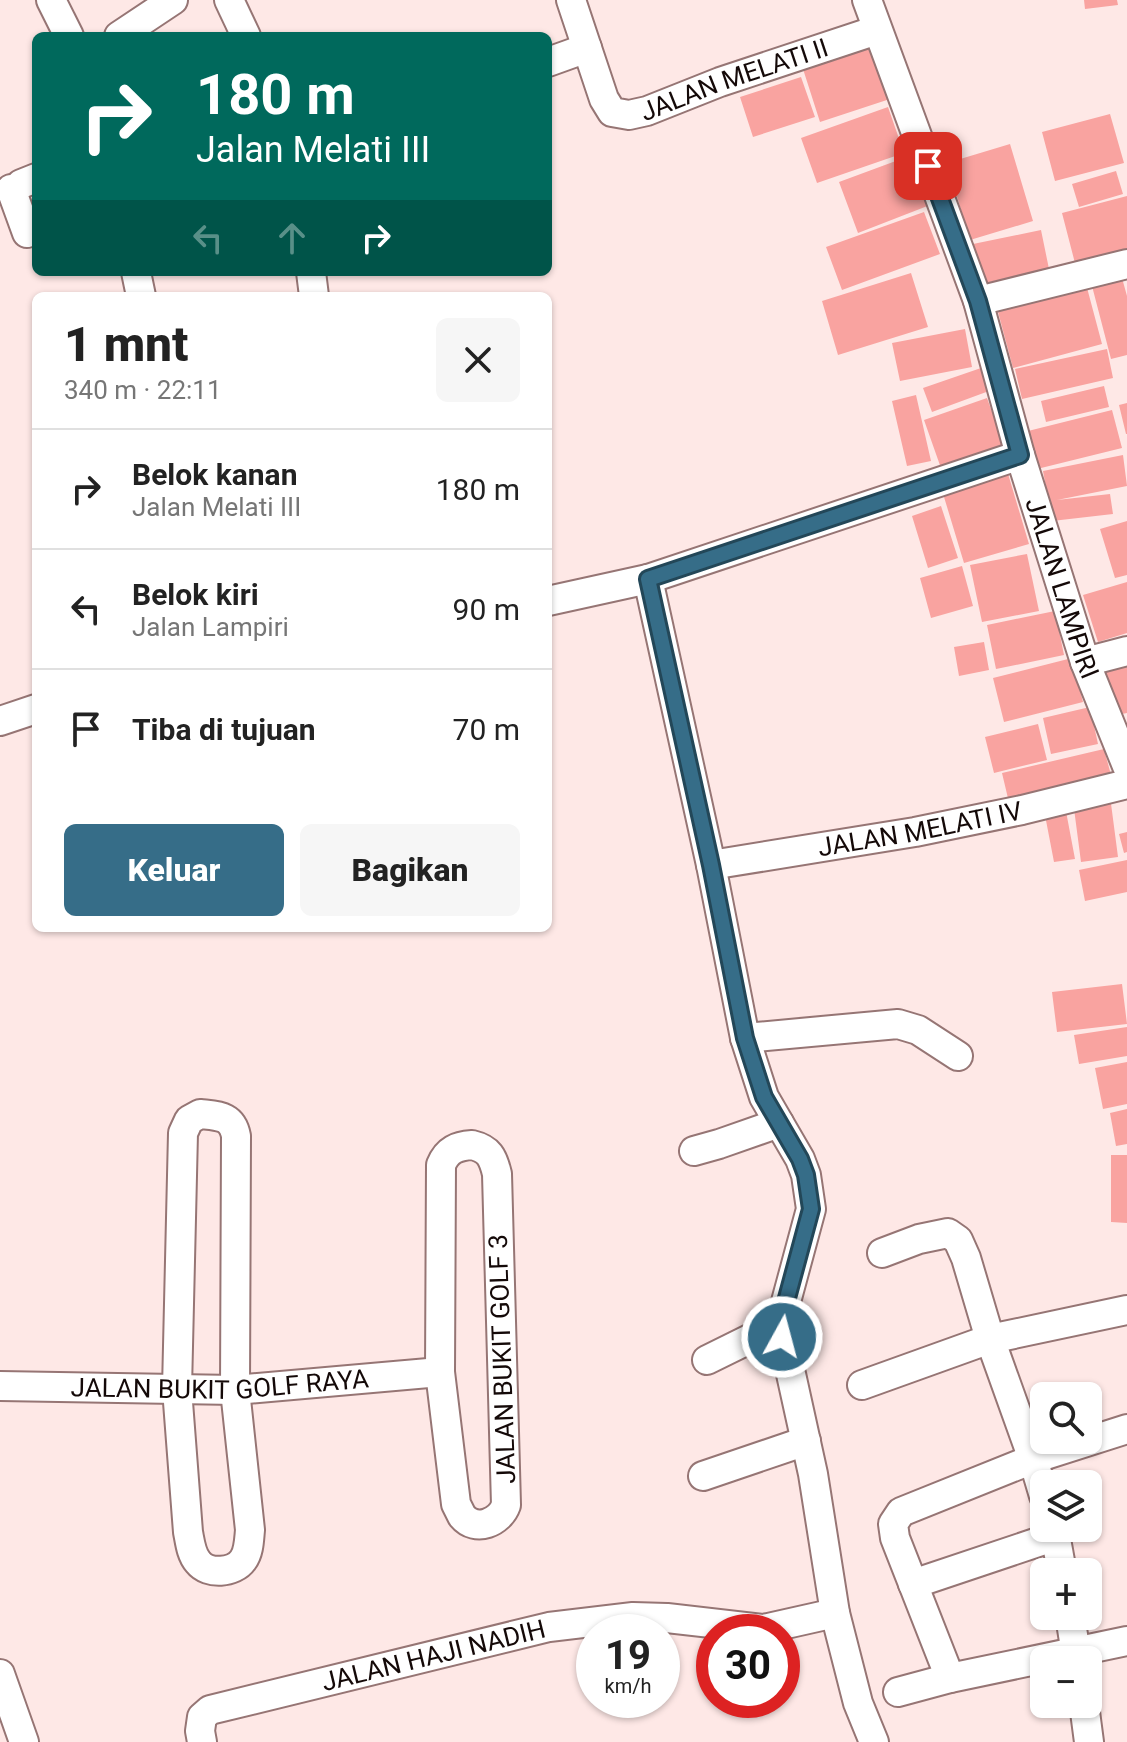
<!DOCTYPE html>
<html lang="id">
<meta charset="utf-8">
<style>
:root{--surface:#fff;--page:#f6f6f6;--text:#222;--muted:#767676;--line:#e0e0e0;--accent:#366d88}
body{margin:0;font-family:Roboto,sans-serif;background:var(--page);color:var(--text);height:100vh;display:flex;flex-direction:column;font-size:30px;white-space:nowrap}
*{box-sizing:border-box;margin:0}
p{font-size:26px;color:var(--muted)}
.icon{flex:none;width:44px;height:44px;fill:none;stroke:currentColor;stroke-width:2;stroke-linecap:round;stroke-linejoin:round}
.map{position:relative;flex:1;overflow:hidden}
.sheet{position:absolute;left:32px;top:292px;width:520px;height:640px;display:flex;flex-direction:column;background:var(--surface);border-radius:12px;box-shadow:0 2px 6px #0004}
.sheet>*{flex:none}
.guide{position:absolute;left:32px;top:32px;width:520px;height:244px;border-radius:12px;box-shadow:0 2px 6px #0004;background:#00695c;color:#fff;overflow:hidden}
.controls{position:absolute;left:1030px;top:1382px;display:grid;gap:16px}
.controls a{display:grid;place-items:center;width:72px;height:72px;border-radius:12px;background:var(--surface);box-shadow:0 2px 6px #0004;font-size:40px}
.speed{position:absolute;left:576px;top:1614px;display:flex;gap:16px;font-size:40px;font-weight:700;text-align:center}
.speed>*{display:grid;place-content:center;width:104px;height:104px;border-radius:50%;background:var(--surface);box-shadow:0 2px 6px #0004;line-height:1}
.speed small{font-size:20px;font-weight:400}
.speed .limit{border:12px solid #d22;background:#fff;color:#111}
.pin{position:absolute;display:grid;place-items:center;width:68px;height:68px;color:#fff;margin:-34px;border-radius:16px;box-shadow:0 4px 12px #0006}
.me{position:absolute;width:88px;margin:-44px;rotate:7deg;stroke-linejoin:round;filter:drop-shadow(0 0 6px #0008)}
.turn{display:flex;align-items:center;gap:28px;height:168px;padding:0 32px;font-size:36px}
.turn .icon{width:104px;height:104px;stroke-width:2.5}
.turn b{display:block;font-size:56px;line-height:68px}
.lanes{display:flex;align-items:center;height:76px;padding:0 32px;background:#0003;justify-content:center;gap:40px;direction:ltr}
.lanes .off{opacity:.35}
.round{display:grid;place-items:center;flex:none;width:84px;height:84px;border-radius:12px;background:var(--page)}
.overview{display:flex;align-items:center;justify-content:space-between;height:136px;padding:0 32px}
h1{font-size:48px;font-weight:800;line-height:60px}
.cta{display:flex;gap:16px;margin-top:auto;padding:16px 32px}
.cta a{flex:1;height:92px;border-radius:12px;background:var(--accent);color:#fff;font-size:32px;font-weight:800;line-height:92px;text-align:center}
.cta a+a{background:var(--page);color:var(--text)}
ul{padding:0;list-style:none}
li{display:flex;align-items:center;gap:24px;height:120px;padding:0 32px;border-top:2px solid var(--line)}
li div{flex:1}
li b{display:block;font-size:30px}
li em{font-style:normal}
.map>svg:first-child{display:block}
</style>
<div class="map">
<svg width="1127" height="1742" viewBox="0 0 1127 1742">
<rect width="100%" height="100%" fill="#fee8e6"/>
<path fill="#f9a3a0" d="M1084 0H1117L1118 5 1085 9Z
M878 45 896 97 820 122 803 69Z
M801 77 815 117 753 137 740 97Z
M888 107 904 153 817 183 801 138Z
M1110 114 1124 163 1055 181 1042 132Z
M1010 144 1033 221 970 240 947 163Z
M912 155 930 205 858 233 839 182Z
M1116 171 1123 194 1079 207 1072 184Z
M1127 196V253L1076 267 1062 213Z
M924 212 940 254 842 290 826 247Z
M1041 230 1049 269 981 284 973 244Z
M911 273 928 327 838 355 822 301Z
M1122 278 1127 296V355L1111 359 1092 286Z
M1086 284 1102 344 1013 368 997 308Z
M965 329 972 367 900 381 892 343Z
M1107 349 1113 378 1022 399 1015 369Z
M981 368 989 391 932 412 923 388Z
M1104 386 1109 407 1046 422 1041 401Z
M916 395 931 461 907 466 892 401Z
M987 398 1005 448 942 471 924 420Z
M1127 403V434H1126L1119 405Z
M1112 410 1122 448 1037 469 1028 431Z
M1123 455 1127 486 1057 500 1110 494 1113 514 1052 521 1043 471Z
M1006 467 1029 544 964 563 941 487Z
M941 506 958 558 928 568 912 516Z
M1127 521V575L1115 578 1100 529Z
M1027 554 1039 611 982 622 970 565Z
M962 566 973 606 931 618 920 578Z
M1127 582V633L1098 642 1083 595Z
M1055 611 1064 655 996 669 987 625Z
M984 642 989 670 959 676 954 647Z
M1072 658 1083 702 1004 722 993 678Z
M1127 661V713L1117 715 1103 668Z
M1090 707 1098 744 1051 754 1043 718Z
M1038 724 1047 760 994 773 985 737Z
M1104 749 1114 786 1011 811 1002 773Z
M1110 796 1118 857 1081 862 1073 801Z
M1065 806 1075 859 1054 862 1044 810Z
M1127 832V852L1124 853 1119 834Z
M1127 860V892L1085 901 1079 870Z
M1122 984 1127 1024 1057 1032 1052 992Z
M1127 1027V1056L1079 1064 1074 1035Z
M1127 1062V1104L1103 1109 1095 1068Z
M1127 1109V1144L1116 1146 1110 1113Z
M1111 1155H1127V1223L1111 1222Z"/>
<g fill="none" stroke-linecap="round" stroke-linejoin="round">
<g stroke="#967574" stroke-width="32">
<g id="minor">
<path d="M51 0 69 36"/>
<path d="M229 0 246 36"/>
<path id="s1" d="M571 0 604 99 612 112 629 115 647 111 720 82 877 30"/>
<path id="s2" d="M867 0 978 301 1020 455 1085 662 1127 766"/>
<path d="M119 36 173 0"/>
<path d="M548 62 587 48"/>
<path d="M21 184 36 178"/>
<path d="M11 189 27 233"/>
<path d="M136 272 141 296"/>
<path d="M311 272 314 296"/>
<path d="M978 301 1127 264"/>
<path d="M648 579 711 865 745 1038 764 1097 800 1159 806 1175 811 1209 780 1324 813 1474 835 1613 858 1703 874 1742"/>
<path d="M548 601 648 579 1020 455"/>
<path d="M1085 662 1127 651"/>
<path d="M0 721 36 709"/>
<path id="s3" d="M711 865 915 832 1022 810 1127 784"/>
<path d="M745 1038 898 1024 918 1030 958 1056"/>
<path d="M200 1114C218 1116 232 1115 236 1136L235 1390 250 1530C249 1540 249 1552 243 1560 234 1573 208 1575 198 1562 191 1554 190 1542 188 1532L177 1389 183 1133 189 1120Z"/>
<path d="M472 1145C489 1149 493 1157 497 1174L506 1505C500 1522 476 1533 462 1516 461 1514 457 1506 456 1504L440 1372 441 1165C447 1150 457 1146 472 1145Z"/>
<path d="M694 1151 719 1144 779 1123"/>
<path d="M882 1253 919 1239 948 1233 958 1240 966 1258 990 1339 1033 1459 1044 1496"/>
<path d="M707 1360 780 1324"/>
<path d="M862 1385 990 1339 1127 1310"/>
<path id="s4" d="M0 1386 235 1390 440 1372"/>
<path d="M703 1476 806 1441"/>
<path d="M1054 1528 1062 1572"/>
<path d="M913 1584 1056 1536"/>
<path d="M1070 1616 1077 1660"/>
<path d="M0 1674 24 1742"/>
<path d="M950 1678 895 1538 893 1524 901 1512 1033 1459 1127 1429"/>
<path d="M898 1692 950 1678 1127 1641"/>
<path d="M1084 1704 1089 1742"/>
<path id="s5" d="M202 1742 200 1731 202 1717 210 1710 549 1627 633 1617 667 1618 764 1629 835 1613"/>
</g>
</g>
<use href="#minor" stroke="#fff" stroke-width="28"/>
</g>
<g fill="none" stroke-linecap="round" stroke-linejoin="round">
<g stroke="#234758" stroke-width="20">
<path id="route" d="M782 1337 780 1324 811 1209 806 1175 800 1159 764 1097 745 1038 711 865 648 579 1020 455 978 301 928 166"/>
</g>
<use href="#route" stroke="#366d88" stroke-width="14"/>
</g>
<g text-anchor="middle" stroke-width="6" stroke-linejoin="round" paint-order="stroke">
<g font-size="26" fill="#140908" stroke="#fff">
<text dy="9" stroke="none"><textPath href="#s1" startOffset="248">JALAN MELATI II</textPath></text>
<text dy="9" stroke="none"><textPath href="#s2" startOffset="620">JALAN LAMPIRI</textPath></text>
<text dy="9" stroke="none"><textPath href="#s3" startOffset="212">JALAN MELATI IV</textPath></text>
<text transform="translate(502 1359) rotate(-92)" y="9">JALAN BUKIT GOLF 3</text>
<text dy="9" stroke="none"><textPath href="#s4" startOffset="220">JALAN BUKIT GOLF RAYA</textPath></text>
<text dy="9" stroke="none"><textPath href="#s5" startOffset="266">JALAN HAJI NADIH</textPath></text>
</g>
</g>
</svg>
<div class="controls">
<a><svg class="icon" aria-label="search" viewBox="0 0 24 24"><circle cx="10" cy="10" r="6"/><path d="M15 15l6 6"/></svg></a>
<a><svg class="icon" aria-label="layers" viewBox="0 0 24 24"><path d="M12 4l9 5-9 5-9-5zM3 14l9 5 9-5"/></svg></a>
<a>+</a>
<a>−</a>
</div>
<div class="speed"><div>19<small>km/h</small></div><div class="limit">30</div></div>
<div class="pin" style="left:928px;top:166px;background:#d93025"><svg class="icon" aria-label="arrive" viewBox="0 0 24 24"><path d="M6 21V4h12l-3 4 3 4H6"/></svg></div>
<svg class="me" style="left:782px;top:1337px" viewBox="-20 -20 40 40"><circle r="17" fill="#366d88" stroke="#fff" stroke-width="3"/><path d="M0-11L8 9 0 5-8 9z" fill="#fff"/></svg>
<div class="guide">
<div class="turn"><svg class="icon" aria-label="right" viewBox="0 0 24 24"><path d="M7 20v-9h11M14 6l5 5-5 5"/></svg><div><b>180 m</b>Jalan Melati III</div></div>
<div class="lanes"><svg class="icon off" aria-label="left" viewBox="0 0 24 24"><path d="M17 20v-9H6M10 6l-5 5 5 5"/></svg><svg class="icon off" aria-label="ahead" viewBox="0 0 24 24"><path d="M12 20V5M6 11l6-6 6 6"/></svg><svg class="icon" aria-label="right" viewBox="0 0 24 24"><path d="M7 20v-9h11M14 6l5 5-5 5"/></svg></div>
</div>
<section class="sheet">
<div class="overview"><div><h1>1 mnt</h1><p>340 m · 22:11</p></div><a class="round"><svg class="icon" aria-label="close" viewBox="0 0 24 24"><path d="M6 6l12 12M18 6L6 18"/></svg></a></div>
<ul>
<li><svg class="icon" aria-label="right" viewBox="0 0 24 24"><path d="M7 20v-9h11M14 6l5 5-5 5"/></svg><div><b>Belok kanan</b><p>Jalan Melati III</p></div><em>180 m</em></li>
<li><svg class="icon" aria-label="left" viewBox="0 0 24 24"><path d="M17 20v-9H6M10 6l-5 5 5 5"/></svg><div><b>Belok kiri</b><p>Jalan Lampiri</p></div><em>90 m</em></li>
<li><svg class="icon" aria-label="arrive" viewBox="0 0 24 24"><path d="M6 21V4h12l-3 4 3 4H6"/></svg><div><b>Tiba di tujuan</b></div><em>70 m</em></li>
</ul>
<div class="cta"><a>Keluar</a><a>Bagikan</a></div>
</section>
</div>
